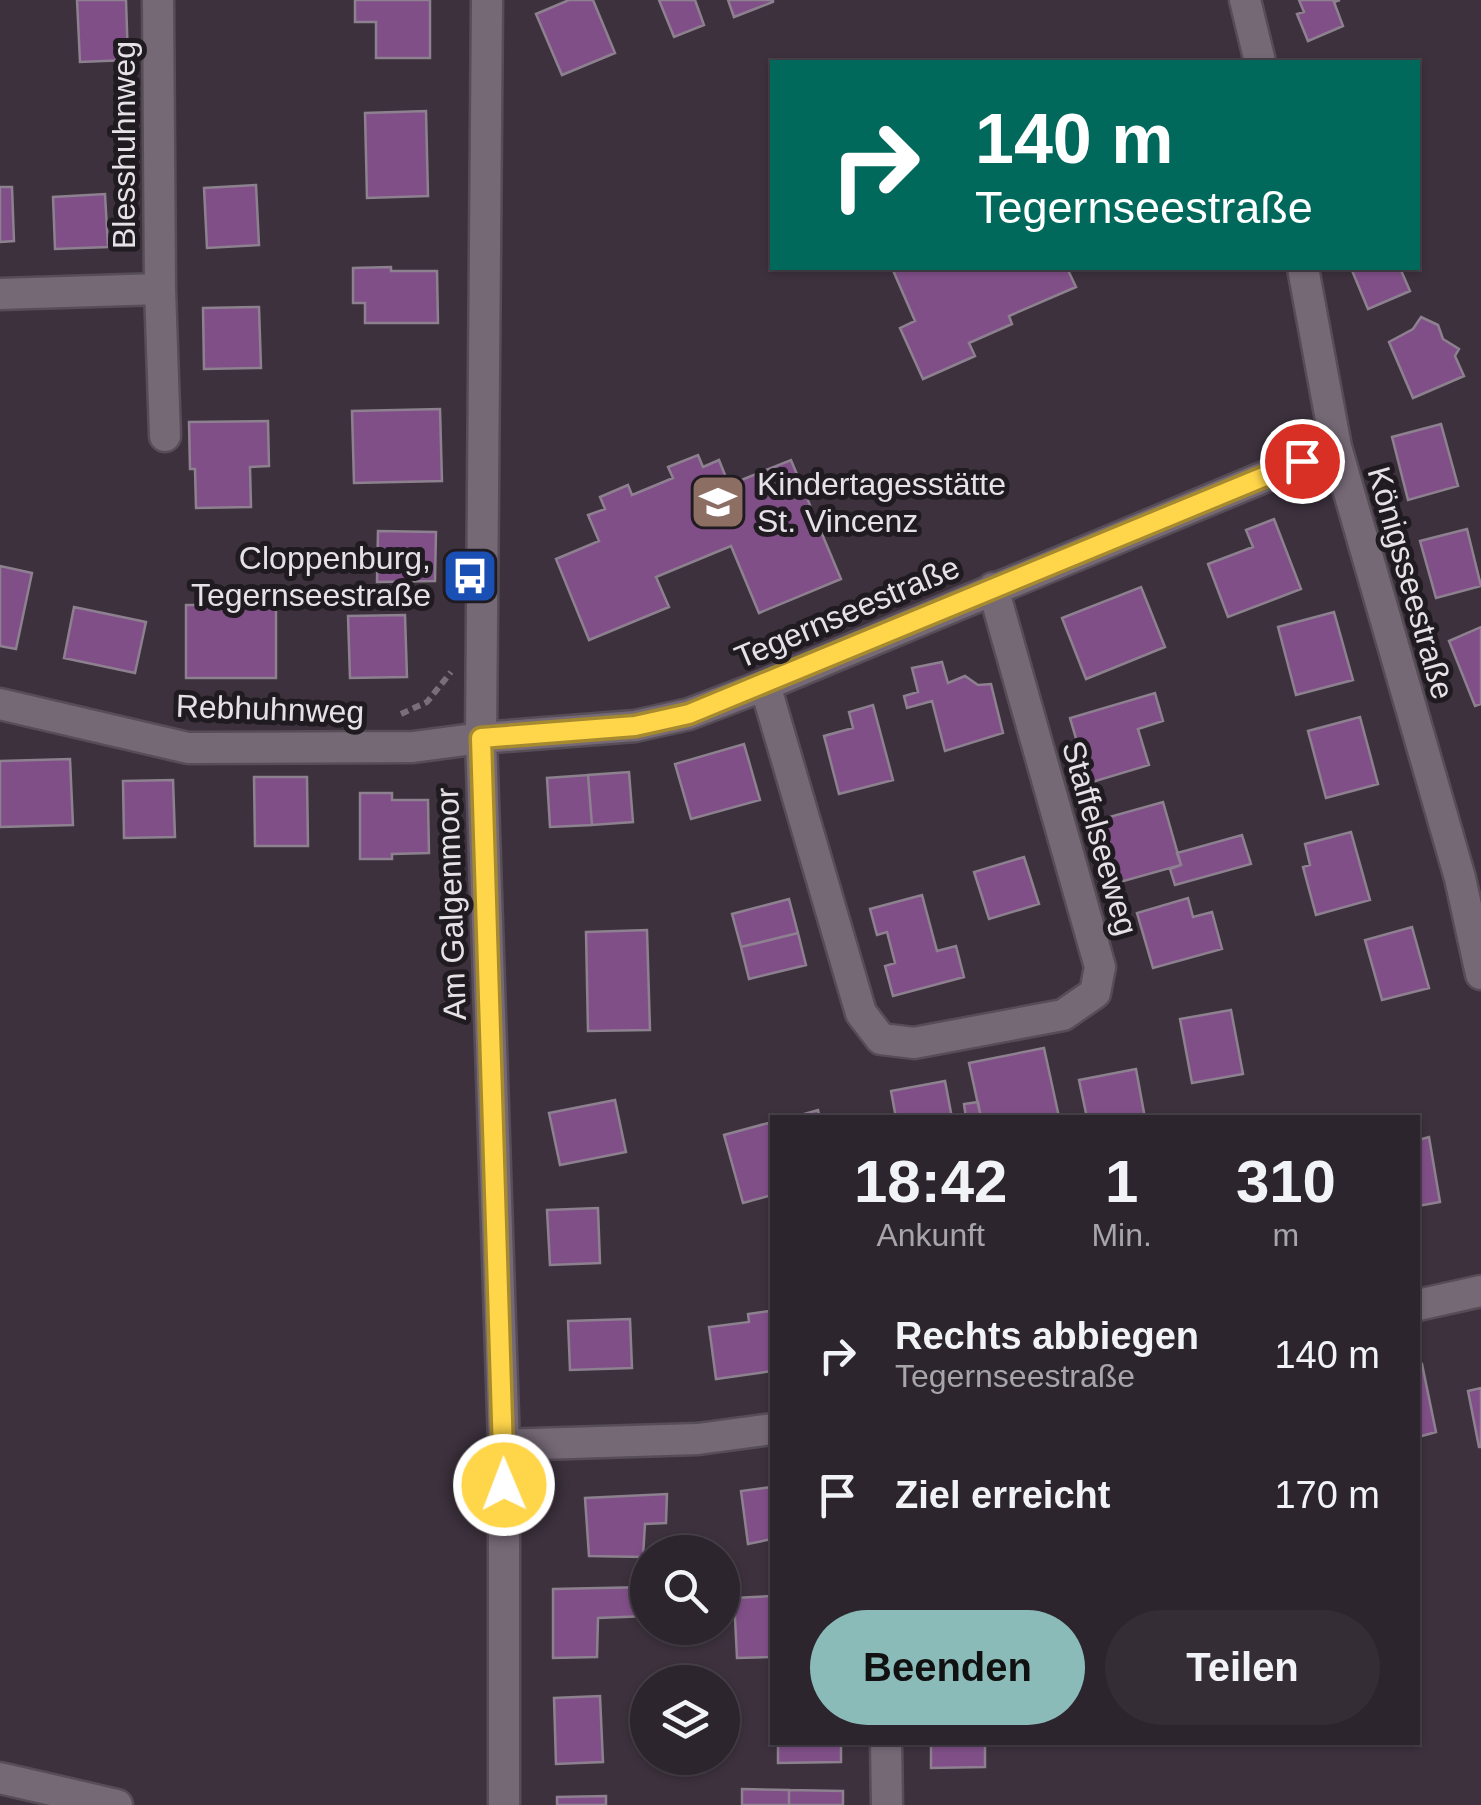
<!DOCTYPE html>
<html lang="de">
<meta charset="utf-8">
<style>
:root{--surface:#2d252e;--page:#352d36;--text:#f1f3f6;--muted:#a7a5aa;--line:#48424a;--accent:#8bbbb9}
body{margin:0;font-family:Helvetica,sans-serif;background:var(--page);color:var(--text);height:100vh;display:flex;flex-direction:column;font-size:38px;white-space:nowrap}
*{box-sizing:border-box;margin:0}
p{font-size:32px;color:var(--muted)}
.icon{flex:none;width:55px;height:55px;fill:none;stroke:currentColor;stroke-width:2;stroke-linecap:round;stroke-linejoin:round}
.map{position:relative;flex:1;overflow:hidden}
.sheet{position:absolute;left:770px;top:1115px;width:650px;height:630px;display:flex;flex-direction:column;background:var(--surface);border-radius:0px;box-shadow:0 2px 8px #0004,0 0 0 2px var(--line)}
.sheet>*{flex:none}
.hud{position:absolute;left:770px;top:60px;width:650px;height:210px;border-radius:0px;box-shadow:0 2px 8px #0004,0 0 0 2px var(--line);background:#00695c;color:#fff;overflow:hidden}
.tools{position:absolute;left:630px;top:1535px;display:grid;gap:20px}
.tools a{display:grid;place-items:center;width:110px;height:110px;border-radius:50%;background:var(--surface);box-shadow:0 2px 8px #0004,0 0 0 2px var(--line);font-size:50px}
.pin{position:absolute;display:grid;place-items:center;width:85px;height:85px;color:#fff;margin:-42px;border:5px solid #fff;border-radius:50%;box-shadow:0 2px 10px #0007}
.me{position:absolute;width:110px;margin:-55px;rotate:359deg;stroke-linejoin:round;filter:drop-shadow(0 0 8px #0008)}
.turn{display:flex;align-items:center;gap:35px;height:210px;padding:0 40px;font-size:45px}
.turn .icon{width:130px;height:130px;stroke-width:2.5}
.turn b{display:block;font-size:70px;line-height:85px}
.eta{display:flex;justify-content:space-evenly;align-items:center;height:170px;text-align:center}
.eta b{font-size:60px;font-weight:700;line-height:70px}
.primary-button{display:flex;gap:20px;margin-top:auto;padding:20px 40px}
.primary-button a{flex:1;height:115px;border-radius:60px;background:var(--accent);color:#111;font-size:40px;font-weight:700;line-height:115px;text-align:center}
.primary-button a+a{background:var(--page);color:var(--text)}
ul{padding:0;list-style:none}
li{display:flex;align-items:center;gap:30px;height:140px;padding:0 40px}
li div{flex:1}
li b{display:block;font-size:38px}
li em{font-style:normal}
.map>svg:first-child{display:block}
</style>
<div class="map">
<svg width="1481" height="1805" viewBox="0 0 1481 1805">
<rect width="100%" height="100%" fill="#3c313d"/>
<path fill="#804f88" stroke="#8d818f" stroke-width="2.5" d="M77 0H126L128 60 80 62Z
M355 0H430V58H376V22H355Z
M569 0H593L615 53 562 75 536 14Z
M659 0H695L704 25 674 37Z
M728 0H773V2L734 17Z
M1299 0H1340L1334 2 1343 26 1308 41 1297 14 1304 12Z
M426 111 428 196 367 198 365 113Z
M256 185 259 245 207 248 204 188Z
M0 187H12L14 241 0 242Z
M105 194 108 247 55 249 53 197Z
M391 267V271H437L438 323H365V303H353V268Z
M892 268H1067L1076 287 1009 316 1012 324 969 343 975 356 923 379 900 328 915 321Z
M1351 268H1400L1410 291 1368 309Z
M259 307 261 368 204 369 203 308Z
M1421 317 1438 325 1443 339 1459 349 1455 356 1464 376 1413 398 1389 342 1413 329Z
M440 409 442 481 354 483 352 411Z
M268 421 269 466 250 467 251 507 196 508 195 469H190L189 422Z
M1441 424 1458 486 1408 500 1392 437Z
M698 455 703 467 719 460 729 485 791 460 841 579 759 613 731 546 656 577 669 607 589 640 556 559 599 541 588 515 605 509 600 497 628 485 632 495 673 478 668 467Z
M1274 519 1301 589 1228 617 1208 564 1253 547 1246 530Z
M1467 529 1481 586 1436 598 1420 541Z
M378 531 436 532 435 581 377 582Z
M0 566 32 573 16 649 0 646Z
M1141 587 1165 647 1086 679 1062 618Z
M186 605H276V678H186Z
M74 607 146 622 135 673 64 658Z
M1334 612 1353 680 1296 695 1278 627Z
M405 615 407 677 350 678 348 616Z
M1481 627V704L1475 706 1449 641Z
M942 662 948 683 965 676 978 685 991 684 1003 733 945 751 932 701 907 708 904 696 918 692 912 668Z
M1155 693 1163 721 1138 729 1149 765 1089 783 1070 718Z
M873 705 893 780 839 794 824 736 853 728 849 712Z
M1360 717 1378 784 1326 798 1308 731Z
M744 744 760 800 691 819 675 764Z
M70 759 73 825 0 827V761Z
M629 772 633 822 592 825 588 775Z
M588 775 592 825 550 827 547 778Z
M254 777H307L308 846H255Z
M173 780 175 837 124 838 123 781Z
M360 793H392V800H428L429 853 392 854V859H360Z
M1163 802 1181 865 1120 882 1102 819Z
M1351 832 1370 900 1316 915 1303 867 1310 865 1305 844Z
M1242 835 1251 864 1175 885 1170 869 1181 865 1177 853Z
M1024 857 1039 904 989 919 974 872Z
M922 895 937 951 956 946 964 977 893 996 885 966 895 963 887 932 877 935 870 909Z
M1188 898 1193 917 1212 912 1222 949 1153 968 1137 913Z
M789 899 798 933 741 947 732 914Z
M1412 927 1429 988 1382 1000 1365 940Z
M647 930 650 1030 588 1031 586 932Z
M798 933 806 965 749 979 741 947Z
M1231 1010 1243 1074 1192 1083 1180 1019Z
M1044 1048 1059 1117 981 1118 969 1063Z
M1136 1069 1145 1118H1087L1079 1080Z
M945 1081 952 1118H896L891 1091Z
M615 1100 626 1152 560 1165 549 1113Z
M978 1102 981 1118H966L964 1104Z
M818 1110 820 1118H790Z
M772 1122V1195L743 1203 724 1135Z
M1429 1137 1440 1202 1418 1206V1140Z
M598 1208 600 1263 550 1265 547 1210Z
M770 1311 772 1371 716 1379 709 1327 749 1322 748 1314Z
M630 1319 632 1368 570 1370 568 1321Z
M1422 1364 1436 1432 1418 1437V1365Z
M1481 1388V1447H1479L1468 1391Z
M772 1487V1539L748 1544 741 1491Z
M667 1494 666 1523 645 1524 643 1557 589 1556 585 1498Z
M648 1587V1616L598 1618 597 1657 553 1658V1589Z
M772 1596V1657L737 1658 734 1598Z
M600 1696 603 1762 556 1764 554 1698Z
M778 1742H841V1762L778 1763Z
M931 1742H985V1767L931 1768Z
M742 1789 789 1790V1805H742Z
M789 1790 843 1791V1805H789Z
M606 1796V1805H557V1797Z"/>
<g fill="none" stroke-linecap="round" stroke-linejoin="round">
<g stroke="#564d57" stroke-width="35">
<path id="minor" d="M487 0 481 738 504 1445V1805
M1245 0 1260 62
M1303 268 1336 447 1460 878 1481 974
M160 289 165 436
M0 294 160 289 158 0
M765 685 861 1013 881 1039 914 1043 1063 1015 1095 993 1100 967 993 588
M0 704 188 748 413 747 481 738 635 726 689 714 765 685 1336 447
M1418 1305 1481 1291
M504 1445 698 1439 772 1429
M886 1742 887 1805
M0 1778 117 1805"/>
</g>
<path stroke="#786f79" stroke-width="6" stroke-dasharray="8 5" stroke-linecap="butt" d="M401 714 427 702 451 672"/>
<use href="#minor" stroke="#756976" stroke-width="30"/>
</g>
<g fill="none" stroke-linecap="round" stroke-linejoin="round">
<g stroke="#a68a30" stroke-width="25">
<path id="route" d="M504 1485 481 738 635 726 689 714 1302 461"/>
</g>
<use href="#route" stroke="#ffd54a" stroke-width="18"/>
</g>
<defs>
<g id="school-square" transform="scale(2.875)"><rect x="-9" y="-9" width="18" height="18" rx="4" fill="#8d6e63" stroke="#201b21"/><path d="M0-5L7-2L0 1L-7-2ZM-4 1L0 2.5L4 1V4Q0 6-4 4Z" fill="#fff"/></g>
<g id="bus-square" transform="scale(2.875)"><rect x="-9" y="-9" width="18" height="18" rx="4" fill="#1a4fb4" stroke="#201b21"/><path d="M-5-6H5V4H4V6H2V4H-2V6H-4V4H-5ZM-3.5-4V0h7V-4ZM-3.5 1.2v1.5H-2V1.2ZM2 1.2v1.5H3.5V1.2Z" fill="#fff"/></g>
</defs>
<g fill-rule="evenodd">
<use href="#school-square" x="718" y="502"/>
<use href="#bus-square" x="470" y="576"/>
</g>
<g text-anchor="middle" stroke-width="10" stroke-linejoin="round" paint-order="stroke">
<g font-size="32" fill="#e6e0e7" stroke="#201b21">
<text transform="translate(124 145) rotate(-90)" y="11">Blesshuhnweg</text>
<text transform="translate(1411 583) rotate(74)" y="11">Königsseestraße</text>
<text transform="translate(847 612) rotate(-23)" y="11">Tegernseestraße</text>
<text transform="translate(270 709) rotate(2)" y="11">Rebhuhnweg</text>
<text transform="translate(1100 838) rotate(74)" y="11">Staffelseeweg</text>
<text transform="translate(451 904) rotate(-92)" y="11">Am Galgenmoor</text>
</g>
<g font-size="32" fill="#e6e0e7" stroke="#201b21" text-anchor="start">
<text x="757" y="495">Kindertagesstätte<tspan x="757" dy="37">St. Vincenz</tspan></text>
<text x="431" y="569" text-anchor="end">Cloppenburg,<tspan x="431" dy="37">Tegernseestraße</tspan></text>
</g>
</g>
</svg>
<div class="tools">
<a><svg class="icon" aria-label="search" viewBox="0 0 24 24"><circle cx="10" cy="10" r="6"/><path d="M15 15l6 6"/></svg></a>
<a><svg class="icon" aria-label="layers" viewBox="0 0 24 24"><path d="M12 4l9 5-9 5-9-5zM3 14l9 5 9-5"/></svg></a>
</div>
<div class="pin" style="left:1302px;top:461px;background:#d93025"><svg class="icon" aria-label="arrive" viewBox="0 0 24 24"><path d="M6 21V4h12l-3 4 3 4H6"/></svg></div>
<svg class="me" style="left:504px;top:1485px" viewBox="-20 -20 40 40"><circle r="17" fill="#ffd54a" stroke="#fff" stroke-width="3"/><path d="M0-11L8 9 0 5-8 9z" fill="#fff"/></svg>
<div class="hud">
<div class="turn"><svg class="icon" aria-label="right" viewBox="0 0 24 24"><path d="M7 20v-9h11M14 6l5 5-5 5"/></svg><div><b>140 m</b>Tegernseestraße</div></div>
</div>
<section class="sheet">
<div class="eta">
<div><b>18:42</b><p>Ankunft</p></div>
<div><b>1</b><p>Min.</p></div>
<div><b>310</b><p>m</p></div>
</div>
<ul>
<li><svg class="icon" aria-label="right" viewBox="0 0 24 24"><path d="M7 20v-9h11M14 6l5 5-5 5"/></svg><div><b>Rechts abbiegen</b><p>Tegernseestraße</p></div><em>140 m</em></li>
<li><svg class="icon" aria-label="arrive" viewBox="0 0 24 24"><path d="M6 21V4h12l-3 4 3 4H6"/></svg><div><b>Ziel erreicht</b></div><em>170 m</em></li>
</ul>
<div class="primary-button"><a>Beenden</a><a>Teilen</a></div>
</section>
</div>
